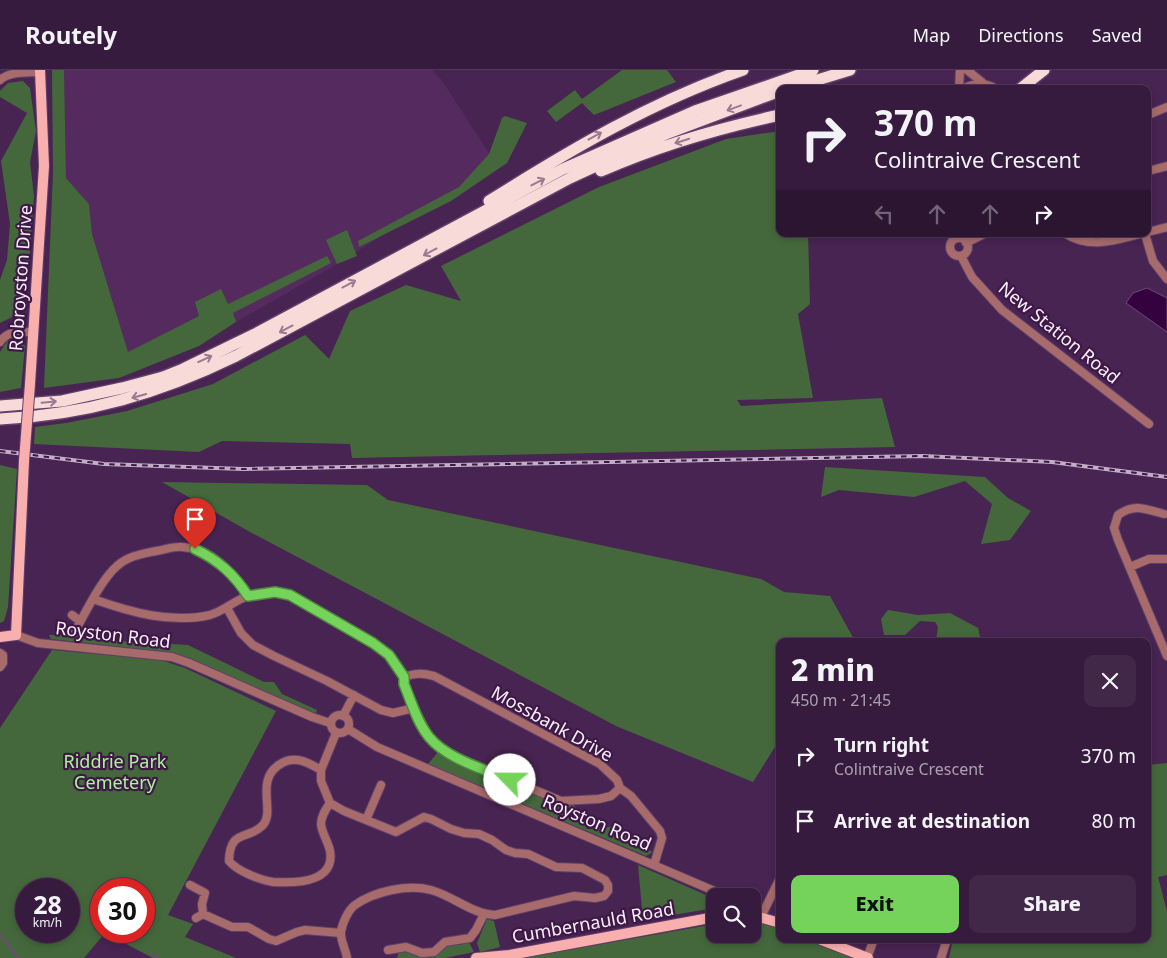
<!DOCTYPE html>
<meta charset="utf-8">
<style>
:root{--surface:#361b3e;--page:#412849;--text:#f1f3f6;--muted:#aaa1b0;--line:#503958;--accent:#75d25b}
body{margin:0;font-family:"Noto Sans",sans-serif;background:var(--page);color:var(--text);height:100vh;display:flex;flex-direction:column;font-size:19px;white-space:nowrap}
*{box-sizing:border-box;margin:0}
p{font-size:16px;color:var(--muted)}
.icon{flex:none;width:28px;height:28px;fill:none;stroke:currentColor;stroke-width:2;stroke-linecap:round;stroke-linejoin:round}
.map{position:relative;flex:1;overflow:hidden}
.sheet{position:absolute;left:776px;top:568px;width:375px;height:305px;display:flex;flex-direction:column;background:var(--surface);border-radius:10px;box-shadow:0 2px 8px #0003,0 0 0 1px var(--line)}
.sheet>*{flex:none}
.hud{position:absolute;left:776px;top:15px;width:375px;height:152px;border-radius:10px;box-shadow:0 2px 8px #0003,0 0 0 1px var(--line);background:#361b3e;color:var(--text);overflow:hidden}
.controls{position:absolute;left:706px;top:818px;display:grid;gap:10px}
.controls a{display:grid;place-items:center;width:55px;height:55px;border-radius:10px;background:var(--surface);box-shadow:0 2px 8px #0003,0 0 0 1px var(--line);font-size:25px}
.speed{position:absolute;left:15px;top:808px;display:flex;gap:10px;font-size:25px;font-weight:700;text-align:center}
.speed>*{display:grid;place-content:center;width:65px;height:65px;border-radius:50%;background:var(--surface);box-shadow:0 2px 8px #0003,0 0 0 1px var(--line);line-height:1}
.speed small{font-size:12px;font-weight:400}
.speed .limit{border:8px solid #d22;background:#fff;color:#111}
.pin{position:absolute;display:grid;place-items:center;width:42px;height:42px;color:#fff;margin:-51px -21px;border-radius:50% 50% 50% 0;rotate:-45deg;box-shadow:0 0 5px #0007}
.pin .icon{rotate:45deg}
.me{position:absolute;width:55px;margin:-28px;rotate:293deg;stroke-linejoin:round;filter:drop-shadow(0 0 4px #0008)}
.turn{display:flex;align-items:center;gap:18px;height:105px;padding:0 15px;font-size:22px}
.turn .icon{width:65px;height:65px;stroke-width:2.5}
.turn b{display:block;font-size:35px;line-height:42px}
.lanes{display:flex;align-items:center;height:48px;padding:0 15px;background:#0003;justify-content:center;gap:25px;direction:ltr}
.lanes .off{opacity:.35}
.round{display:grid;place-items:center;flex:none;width:52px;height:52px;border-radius:10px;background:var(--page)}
.head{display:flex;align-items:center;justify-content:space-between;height:85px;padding:0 15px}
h1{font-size:30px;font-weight:800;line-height:38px}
.action{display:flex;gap:10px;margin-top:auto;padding:10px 15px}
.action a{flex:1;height:58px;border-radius:10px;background:var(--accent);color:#111;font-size:20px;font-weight:800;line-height:58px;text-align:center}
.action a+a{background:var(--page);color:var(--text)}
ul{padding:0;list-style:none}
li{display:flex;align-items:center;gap:15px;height:65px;padding:0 15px}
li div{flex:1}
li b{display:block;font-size:19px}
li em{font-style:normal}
header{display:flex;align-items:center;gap:30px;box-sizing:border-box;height:70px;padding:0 25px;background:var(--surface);border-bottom:1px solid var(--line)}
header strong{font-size:24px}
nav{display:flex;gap:28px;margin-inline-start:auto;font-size:18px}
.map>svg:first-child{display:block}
</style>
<header>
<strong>Routely</strong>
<nav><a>Map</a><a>Directions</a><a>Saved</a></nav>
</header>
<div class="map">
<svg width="1167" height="888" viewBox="0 0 1167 888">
<rect width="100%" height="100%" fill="#482452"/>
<path fill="#552b5f" d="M64 0H432L441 9 496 94 337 194 236 252 221 220 199 246 128 282 92 164 89 134 66 108Z"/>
<path fill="#44683b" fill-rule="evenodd" d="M52 0H64L66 108 89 134 92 164 128 282 199 246 195 232 221 219 228 234 327 186 331 193 233 243 236 252 199 276 119 308 44 318 53 103Z
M622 0H667L676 12 594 45 582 33 556 52 547 41 575 20 582 29Z
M23 11 30 18 36 61 30 92 34 126 29 196 12 247 0 253V210L7 190 10 154 1 91 27 43 0 27V21L8 13Z
M505 46 527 53 507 93 451 131 359 177 358 171 459 117 489 84 502 48Z
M780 61V164H808L810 234 798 244 813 328 737 330 741 336 882 328 895 377 352 388 350 374 222 371 199 382 34 374 35 357 66 353 127 341 213 314 305 265 329 289 350 241 406 215 461 231 441 196 599 117 726 69Z
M347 160 357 186 337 194 326 170Z
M17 269 25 276 21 318 0 322V282L7 271Z
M0 395 17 399 8 537 4 551 0 553Z
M825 397 985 407 1008 428 1031 441 1010 470 981 474 992 434 965 411 914 427 839 420 821 427Z
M162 412 367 415 388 430 761 509 784 522 830 526 855 571H780V669L753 712 616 656 250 462Z
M888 540 918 545 950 543 978 558 981 571H936L938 557 935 552 920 551 905 565H884L881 549Z
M49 565H74L85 569 188 575 264 612H274L282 624 317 640 316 643 305 640 192 589 174 583 51 569Z
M52 580 161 590 185 598 276 641 168 845 193 854 185 867 236 888H153L105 863 84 888H0V658ZM26 819H69V861H26ZM101 819H144V861H101Z
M438 682 559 735H574L587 759 619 756 639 776 653 782 646 786 428 694Z
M1167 693V805L1158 807 1167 841V888H949L953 869H1148V695Z
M638 795 715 829V838L643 850Z
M487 849 494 851 500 877 480 882 477 873Z
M760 850 780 859V869H804L852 888H523L715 854V864H752L753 851Z
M469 872 474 882 445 888H397L399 882 403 879 422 885 450 873 459 875Z"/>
<path fill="#350240" stroke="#704879" d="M1147 218 1167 228V262L1126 233 1133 223Z"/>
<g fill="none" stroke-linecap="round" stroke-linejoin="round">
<path stroke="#704879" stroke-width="2" d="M0 865C7 872 12 881 18 888
M150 883 158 888"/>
<g stroke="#61406a" stroke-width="10">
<path id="minor" d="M967 0 983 13
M0 10C10 1 27 3 40 2
M959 19 960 0
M963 19C974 13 985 12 996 19
M1148 45 1167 37
M1148 101 1167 96
M1148 162 1167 157
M1066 164C1090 179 1115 170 1140 164
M1145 164 1153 191 1167 209
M950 177a9 9 0 1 1 18 0a9 9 0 1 1-18 0Z
M966 173 984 164
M961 186 972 207 1002 240 1149 354
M0 272C8 260 20 262 33 262
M1164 444C1145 439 1135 433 1118 445L1114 458 1118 470 1167 586
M1130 497 1149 489H1167
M93 529C130 542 171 554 210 545 224 541 235 530 248 526 262 521 276 522 290 525L373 573 389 585 404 607V614L423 659 429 667 447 683 561 731 599 729 611 726 620 718
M227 538 241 563 253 575 274 586 327 611 381 640 393 643 414 638
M72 545 80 551
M75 561C86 542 101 510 117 496 128 486 142 484 156 481 164 480 174 476 182 477 211 478 234 503 248 526
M16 565 38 573 172 587 189 593 312 647 330 653
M0 583 3 585V593L0 597
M404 607C415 603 422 603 434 606L600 694 617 710 620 718 631 726 660 761 662 768 654 795
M331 654a9 9 0 1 1 18 0a9 9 0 1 1-18 0Z
M343 646 354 625
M348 659 377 677 726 826
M336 663 321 700V711L330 733 344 741 396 762 424 747 431 749 451 759 464 763 479 764 492 770 506 780 515 783 528 784 556 797 582 798 605 810 608 815V821L604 826 595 828 574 826 495 845C472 844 453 826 431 820 408 814 375 821 355 835 348 840 342 854 341 862 340 870 346 880 347 888
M321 700C309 693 295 685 282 693 253 709 276 740 263 755 248 771 230 758 229 791 237 801 260 810 273 812 290 813 322 813 329 795 335 779 322 767 321 754 321 746 326 739 330 733
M366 750 381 715
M190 815 205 823 202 834 203 844
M752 838 761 847 780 808
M196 848 203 844 232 857H248L269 869 276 871 297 862 305 860 341 863
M388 880 406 877 422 883 434 882 445 872 470 868 476 860 484 844
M867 888 874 869
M941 888 947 869"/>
</g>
<g stroke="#61406a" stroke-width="12">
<path id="major" d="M30 314 44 96 40 0
M0 567 16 565 24 391
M752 845 780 853
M819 869 868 888
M476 888 510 885 715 847"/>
</g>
<g stroke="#61406a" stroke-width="14">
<path id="highway" d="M788 19 850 0
M1020 19 1044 0
M601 101C658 76 719 58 780 45
M489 131C570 80 651 32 743 0
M0 336 62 331 122 318 163 307 183 299 255 264 563 99 695 41 813 0
M0 349C86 345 160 323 236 286L570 108 668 63 780 21"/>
</g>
<use href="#minor" stroke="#a76b6b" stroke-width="8"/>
<use href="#major" stroke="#faafaf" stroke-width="10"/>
<use href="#highway" stroke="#f8dad9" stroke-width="11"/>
<g stroke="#c3aec8" stroke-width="4">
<path id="rail" d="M0 381 104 394 243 399 922 386 1052 392 1167 407"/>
</g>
<use href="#rail" stroke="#3e1946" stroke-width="2" stroke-dasharray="5.5" stroke-linecap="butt"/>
<g stroke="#61406a" stroke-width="12" stroke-linecap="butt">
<path id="major-bridge" d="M24 391 30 314"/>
</g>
<use href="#major-bridge" stroke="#faafaf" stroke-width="10"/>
</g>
<defs><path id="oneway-shaft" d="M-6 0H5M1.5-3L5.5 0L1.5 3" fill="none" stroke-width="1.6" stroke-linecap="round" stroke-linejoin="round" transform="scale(1.25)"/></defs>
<g stroke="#9b7a90">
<use href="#oneway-shaft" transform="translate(734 38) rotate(160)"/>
<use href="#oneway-shaft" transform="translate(595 66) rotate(-29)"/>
<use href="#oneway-shaft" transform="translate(682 71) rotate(162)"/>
<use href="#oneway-shaft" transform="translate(538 112) rotate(-27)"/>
<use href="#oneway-shaft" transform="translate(430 182) rotate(152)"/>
<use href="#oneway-shaft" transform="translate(349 214) rotate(-28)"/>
<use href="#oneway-shaft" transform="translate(286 259) rotate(152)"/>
<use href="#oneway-shaft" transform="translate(205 289) rotate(-25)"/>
<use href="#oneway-shaft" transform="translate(139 326) rotate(164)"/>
<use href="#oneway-shaft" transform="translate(49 332) rotate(-5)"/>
</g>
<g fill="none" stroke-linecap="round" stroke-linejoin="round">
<g stroke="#4c883b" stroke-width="12">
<path id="route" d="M195 479C218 490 234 504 248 526L275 522 290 525 373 573 389 585 404 607V614C411 631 417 652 429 667 447 689 484 699 510 710"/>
</g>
<use href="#route" stroke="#75d25b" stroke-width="9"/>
</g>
<g text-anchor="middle" stroke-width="4.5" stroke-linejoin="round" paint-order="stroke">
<g font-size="18" fill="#faecfd" stroke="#3e1946">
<text transform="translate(21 208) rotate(-86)" y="6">Robroyston Drive</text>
<text transform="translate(1059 263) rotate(39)" y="6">New Station Road</text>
<text transform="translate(113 565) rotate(7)" y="6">Royston Road</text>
<text transform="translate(552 654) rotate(29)" y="6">Mossbank Drive</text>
<text transform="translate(597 753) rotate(23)" y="6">Royston Road</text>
<text transform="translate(593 853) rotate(-10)" y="6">Cumbernauld Road</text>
</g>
<g font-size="18" fill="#abf599" stroke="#3e1946">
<text x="115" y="698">Riddrie Park<tspan x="115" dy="21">Cemetery</tspan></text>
</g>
</g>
</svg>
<div class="controls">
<a><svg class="icon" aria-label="search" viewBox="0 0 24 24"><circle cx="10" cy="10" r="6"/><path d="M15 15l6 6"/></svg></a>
</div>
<div class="speed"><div>28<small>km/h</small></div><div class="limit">30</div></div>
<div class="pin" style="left:195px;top:479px;background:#d93025"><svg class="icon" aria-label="arrive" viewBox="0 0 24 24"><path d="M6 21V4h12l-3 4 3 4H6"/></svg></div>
<svg class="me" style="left:510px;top:710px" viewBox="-20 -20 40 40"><circle r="19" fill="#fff"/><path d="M0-13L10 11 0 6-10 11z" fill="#75d25b"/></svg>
<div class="hud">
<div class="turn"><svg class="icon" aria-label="right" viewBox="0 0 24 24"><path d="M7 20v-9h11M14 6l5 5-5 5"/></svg><div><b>370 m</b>Colintraive Crescent</div></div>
<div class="lanes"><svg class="icon off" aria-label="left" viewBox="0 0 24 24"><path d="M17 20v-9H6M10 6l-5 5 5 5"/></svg><svg class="icon off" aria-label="ahead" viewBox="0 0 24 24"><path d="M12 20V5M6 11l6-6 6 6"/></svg><svg class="icon off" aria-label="ahead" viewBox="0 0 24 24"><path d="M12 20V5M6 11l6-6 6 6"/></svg><svg class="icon" aria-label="right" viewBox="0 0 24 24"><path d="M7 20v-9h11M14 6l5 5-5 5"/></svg></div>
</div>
<section class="sheet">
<div class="head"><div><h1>2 min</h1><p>450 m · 21:45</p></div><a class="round"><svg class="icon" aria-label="close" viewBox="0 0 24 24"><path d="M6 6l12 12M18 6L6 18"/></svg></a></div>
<ul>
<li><svg class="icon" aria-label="right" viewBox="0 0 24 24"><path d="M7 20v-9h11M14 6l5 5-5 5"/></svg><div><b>Turn right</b><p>Colintraive Crescent</p></div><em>370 m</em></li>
<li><svg class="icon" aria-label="arrive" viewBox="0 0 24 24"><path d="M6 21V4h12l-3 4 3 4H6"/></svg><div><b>Arrive at destination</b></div><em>80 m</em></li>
</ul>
<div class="action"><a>Exit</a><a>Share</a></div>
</section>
</div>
